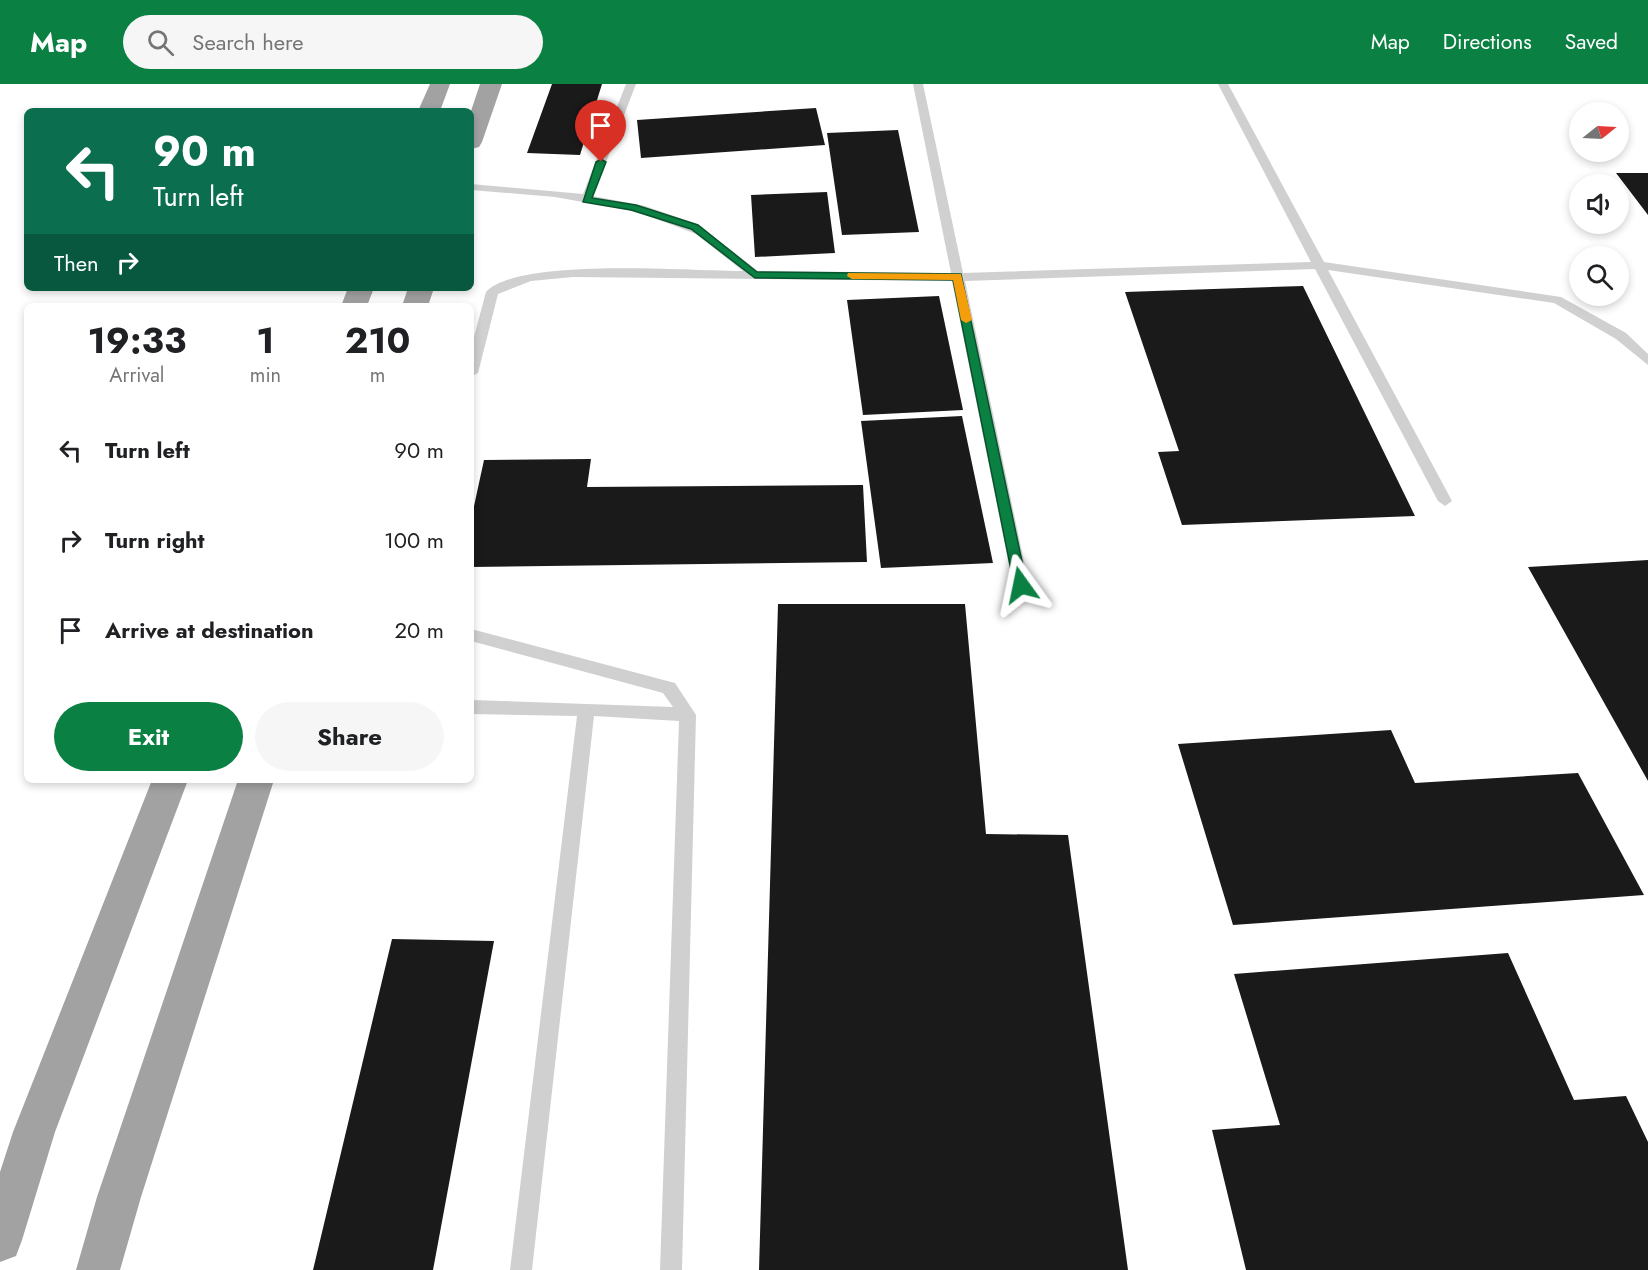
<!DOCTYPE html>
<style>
:root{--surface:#fff;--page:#f6f6f6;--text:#202124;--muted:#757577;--accent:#0b8043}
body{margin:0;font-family:Jost,sans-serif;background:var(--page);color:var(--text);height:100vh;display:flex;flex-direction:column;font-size:22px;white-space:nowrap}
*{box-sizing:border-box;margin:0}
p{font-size:20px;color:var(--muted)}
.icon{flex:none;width:33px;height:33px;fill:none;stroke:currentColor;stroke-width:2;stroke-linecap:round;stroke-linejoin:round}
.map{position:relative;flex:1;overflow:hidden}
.side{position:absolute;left:24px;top:219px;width:450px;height:480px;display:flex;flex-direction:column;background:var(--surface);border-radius:9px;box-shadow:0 3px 9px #0003}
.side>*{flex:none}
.hud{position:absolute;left:24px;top:24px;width:450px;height:183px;border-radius:9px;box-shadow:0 3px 9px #0003;background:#0b6e4f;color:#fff;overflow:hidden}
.needle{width:39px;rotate:72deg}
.fabs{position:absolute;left:1569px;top:18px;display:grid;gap:12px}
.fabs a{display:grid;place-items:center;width:60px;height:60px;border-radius:50%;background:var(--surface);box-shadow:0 3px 9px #0003;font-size:30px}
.pin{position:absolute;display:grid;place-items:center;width:51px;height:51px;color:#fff;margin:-62px -26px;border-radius:50% 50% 50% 0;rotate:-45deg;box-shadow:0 0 6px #0007}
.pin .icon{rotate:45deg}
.me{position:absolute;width:66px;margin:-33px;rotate:348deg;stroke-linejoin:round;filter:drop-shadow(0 0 4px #0008)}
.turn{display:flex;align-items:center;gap:21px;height:126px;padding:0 30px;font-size:27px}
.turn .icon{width:78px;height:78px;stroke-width:2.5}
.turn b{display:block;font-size:42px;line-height:51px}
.then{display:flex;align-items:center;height:57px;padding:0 30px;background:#0003;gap:12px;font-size:22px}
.eta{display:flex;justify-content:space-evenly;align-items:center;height:102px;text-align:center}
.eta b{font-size:36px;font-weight:700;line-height:42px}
.primary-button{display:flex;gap:12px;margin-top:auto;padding:12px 30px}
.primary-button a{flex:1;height:69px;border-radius:36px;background:var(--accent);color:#fff;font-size:24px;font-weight:700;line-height:69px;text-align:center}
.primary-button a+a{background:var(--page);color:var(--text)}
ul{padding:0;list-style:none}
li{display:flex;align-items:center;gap:18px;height:90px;padding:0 30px}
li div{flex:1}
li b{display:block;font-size:22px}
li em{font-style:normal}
header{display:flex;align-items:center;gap:36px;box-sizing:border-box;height:84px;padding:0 30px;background:var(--accent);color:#fff}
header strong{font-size:28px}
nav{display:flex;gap:33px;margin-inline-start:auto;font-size:21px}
.search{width:420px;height:54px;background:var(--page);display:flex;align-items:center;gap:15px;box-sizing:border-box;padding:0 21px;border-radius:33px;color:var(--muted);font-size:22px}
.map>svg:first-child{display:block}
</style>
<header>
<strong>Map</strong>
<div class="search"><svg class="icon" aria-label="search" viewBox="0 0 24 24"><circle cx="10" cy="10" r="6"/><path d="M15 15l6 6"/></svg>Search here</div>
<nav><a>Map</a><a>Directions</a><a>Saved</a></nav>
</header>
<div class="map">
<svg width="1648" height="1186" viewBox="0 0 1648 1186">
<rect width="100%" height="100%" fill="#fff"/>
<path fill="#1a1a1a" d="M552 0H602L580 71 527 69Z
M816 24 825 61 641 74 637 36Z
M898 46 919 148 842 151 827 49Z
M1616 89H1648V131Z
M827 108 835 169 755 173 751 111Z
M1303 202 1415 432 1182 441 1158 368 1179 367 1125 208Z
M939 212 963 326 863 331 847 216Z
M962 332 993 479 881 484 861 337Z
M591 375 587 403 863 401 867 478 471 483V436L484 376Z
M1648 476V697L1528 483Z
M778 520H965L986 750 1068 751 1128 1186H759Z
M1391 646 1415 699 1578 689 1644 811 1233 841 1178 660Z
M392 855 494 857 433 1186H313Z
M1508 869 1574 1016 1626 1012 1648 1058V1186H1246L1212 1046 1280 1041 1234 890Z"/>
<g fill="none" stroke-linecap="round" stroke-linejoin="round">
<path fill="#d0d0d0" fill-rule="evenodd" d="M626 0H636L593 112 645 122 697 140 758 187 951 189 913 0H923L963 189 1311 178 1218 0H1228L1324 178 1561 213 1626 249 1648 270V281L1616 255 1554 219 1328 186 1452 417 1445 422 1438 417 1315 185 965 197 1029 501 1021 507 1013 501 952 197 573 193 531 197 498 210 478 289 471 293V264L486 208C518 173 692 187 743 187L696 150 638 128 555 113 471 106V100L583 110Z
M471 545 675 599 696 631 682 1186H660L679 637 594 632 532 1186H510L577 632 471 630V616L673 623 663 609 471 557Z"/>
<path fill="#a2a2a2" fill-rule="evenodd" d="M430 0H450L440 27H418Z
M480 0H502L482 58 479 63 471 65V27Z
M348 204H374L367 222H341Z
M408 204H434L428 222H402Z
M152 696H188L55 1048 22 1156 16 1172 0 1178V1088L13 1048Z
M238 696H274L141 1113 120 1186H76L97 1113Z"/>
</g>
<path fill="#0b8043" stroke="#07532c" stroke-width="1.5" d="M601 75 606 78 592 114 636 121 698 141 757 188 961 190 1027 501 1025 504H1016L1014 501 953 196 755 194 691 145 631 126 583 118 596 78Z"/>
<path fill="#f59e0b" d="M848 189 961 190 972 236 966 239 961 236 953 196 852 195 847 192Z"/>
</svg>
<div class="fabs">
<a><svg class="needle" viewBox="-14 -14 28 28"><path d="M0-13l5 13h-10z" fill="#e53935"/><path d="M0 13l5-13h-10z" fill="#757577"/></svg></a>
<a><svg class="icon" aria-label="sound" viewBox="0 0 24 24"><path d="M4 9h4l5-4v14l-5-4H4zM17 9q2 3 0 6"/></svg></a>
<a><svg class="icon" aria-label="search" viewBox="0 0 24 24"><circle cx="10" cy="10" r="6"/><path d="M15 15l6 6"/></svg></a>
</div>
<div class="pin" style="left:601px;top:78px;background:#d93025"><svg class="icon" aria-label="arrive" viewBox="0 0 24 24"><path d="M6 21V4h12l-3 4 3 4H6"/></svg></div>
<svg class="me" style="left:1021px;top:501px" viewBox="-20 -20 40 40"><path d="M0-17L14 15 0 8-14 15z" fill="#0b8043" stroke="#fff" stroke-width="4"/></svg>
<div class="hud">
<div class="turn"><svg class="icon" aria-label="left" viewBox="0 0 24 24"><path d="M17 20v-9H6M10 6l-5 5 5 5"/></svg><div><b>90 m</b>Turn left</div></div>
<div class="then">Then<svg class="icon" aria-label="right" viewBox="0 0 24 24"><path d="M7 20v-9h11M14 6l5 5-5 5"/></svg></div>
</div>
<section class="side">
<div class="eta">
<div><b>19:33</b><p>Arrival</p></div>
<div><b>1</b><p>min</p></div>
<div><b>210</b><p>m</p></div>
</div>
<ul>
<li><svg class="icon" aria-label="left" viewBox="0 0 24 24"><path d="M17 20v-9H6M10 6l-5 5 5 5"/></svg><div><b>Turn left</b></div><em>90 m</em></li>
<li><svg class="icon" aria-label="right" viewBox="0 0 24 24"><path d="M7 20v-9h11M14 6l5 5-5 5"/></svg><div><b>Turn right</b></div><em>100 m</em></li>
<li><svg class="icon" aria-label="arrive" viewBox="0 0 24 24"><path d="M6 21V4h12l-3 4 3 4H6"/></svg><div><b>Arrive at destination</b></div><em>20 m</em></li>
</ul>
<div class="primary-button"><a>Exit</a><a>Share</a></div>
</section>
</div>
